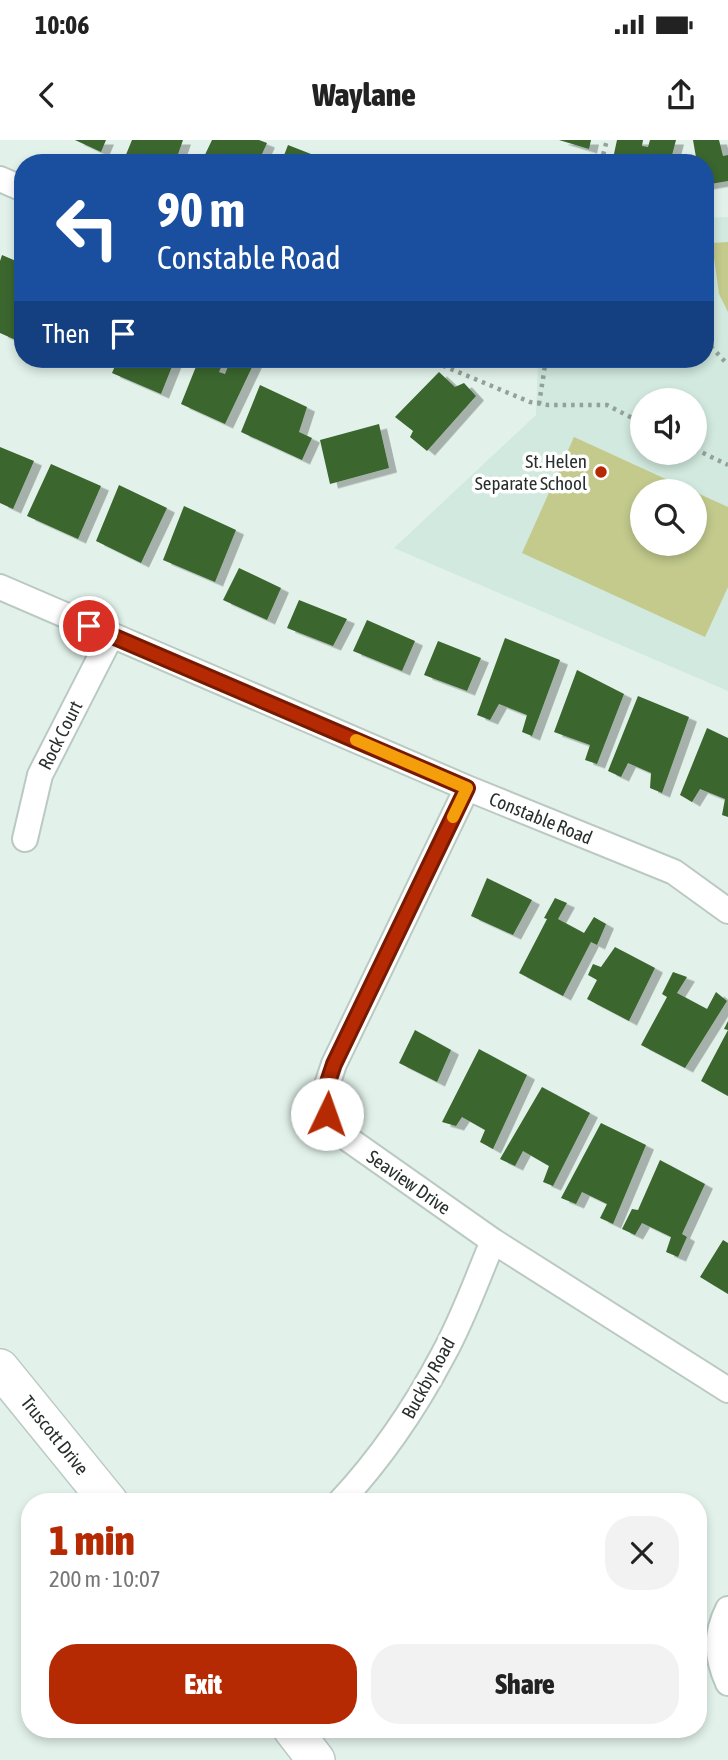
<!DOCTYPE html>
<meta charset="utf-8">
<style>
:root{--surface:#fff;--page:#f2f2f2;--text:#222;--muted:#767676;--accent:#b52a03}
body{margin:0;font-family:"Asap Condensed",sans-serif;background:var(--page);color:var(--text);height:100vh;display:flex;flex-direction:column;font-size:26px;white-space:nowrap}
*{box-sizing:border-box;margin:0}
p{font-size:23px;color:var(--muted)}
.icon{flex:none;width:38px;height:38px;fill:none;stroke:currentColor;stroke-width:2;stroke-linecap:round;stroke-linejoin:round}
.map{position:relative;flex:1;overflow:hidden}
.details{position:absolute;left:21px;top:1353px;width:686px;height:245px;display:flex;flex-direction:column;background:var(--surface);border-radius:28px;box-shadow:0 4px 10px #0003}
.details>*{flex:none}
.banner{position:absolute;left:14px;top:14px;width:700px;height:214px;border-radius:28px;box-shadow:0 4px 10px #0003;background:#1a4fa0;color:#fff;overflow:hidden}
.buttons{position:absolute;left:630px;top:248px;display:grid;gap:14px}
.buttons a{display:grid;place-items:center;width:77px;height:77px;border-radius:50%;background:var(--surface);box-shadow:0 4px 10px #0003;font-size:35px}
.pin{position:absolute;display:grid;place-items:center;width:60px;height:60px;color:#fff;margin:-30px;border:4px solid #fff;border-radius:50%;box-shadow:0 2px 7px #0007}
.me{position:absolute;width:77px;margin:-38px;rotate:3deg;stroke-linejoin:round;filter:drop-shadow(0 0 5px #0008)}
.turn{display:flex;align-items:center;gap:24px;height:147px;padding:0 28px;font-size:32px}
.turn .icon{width:91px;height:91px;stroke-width:2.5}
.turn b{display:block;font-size:49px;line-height:60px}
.then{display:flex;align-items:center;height:66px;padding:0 28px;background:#0003;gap:14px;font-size:26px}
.round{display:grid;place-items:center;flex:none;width:74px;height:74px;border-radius:28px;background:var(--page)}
.overview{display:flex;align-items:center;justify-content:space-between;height:119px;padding:0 28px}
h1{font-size:42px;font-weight:800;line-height:52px;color:var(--accent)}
.primary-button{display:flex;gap:14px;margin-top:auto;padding:14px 28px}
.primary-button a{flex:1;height:80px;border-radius:28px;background:var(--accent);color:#fff;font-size:28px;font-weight:800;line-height:80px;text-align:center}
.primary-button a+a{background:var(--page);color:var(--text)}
.status{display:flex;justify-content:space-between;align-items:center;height:49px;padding:0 35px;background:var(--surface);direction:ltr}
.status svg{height:19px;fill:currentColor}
header{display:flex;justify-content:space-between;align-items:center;height:91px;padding:0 28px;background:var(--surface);font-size:32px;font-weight:800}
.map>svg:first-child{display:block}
</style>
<div class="status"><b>10:06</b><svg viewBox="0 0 49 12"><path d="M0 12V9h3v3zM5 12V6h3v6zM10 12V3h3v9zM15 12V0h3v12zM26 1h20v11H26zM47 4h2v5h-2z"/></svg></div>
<header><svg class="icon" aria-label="back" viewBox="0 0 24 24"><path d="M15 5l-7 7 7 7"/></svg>Waylane<svg class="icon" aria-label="share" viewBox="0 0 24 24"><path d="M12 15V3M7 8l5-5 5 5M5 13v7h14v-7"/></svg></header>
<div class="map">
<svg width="728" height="1620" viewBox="0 0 728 1620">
<defs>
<filter id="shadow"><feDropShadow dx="8" dy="4.5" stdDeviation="0" flood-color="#0004"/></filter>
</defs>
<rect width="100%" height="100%" fill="#e2f2ea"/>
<path fill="#d1e9de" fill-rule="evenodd" d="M728 77V551L394 408 536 275 538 219H705V78ZM642 261H695V313H642ZM642 352H695V404H642Z"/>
<path fill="#c3ca8c" d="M728 102V172L719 154 712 103Z
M574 297 694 352H642V404H695V352L728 367V447L705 497 522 413Z"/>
<path fill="#3a662f" filter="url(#shadow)" d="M75 0H106L101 12Z
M132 0H183L175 23H140L125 17Z
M212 0H259L267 3 258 23H201Z
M559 0H591L589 9Z
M617 0H643L642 6 648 7 650 0H676L670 23H612Z
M693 0H719L723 16 728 15V41L705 45V23H697Z
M288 5 334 23H281Z
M2 115 23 124V191L18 201 0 193V121Z
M118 219H175L161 254 112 233Z
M199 219H225L219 232 225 234 231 219H245L254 223 225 284 181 264Z
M439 232 455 247 464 243 476 256 427 311 410 297 413 291 395 277Z
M260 245 307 267 299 292 312 298 302 320 241 292Z
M379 284 389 328 330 344 320 300Z
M0 307 34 321 13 369 0 363Z
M51 324 101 346 78 399 27 376Z
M119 345 167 368 141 423 96 401Z
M184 366 236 390 215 442 163 420Z
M239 428 281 448 267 480 223 460Z
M299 460 347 479 333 506 287 488Z
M367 480 415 501 402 531 353 511Z
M505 498 560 520 532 596 522 592 527 575 499 564 490 580 477 575Z
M438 501 481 518 467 551 424 535Z
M577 530 624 554 597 624 585 620 590 605 554 592Z
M638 556 689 577 662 653 650 648 651 633 628 623 621 637 608 631Z
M707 588 728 598V677L722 675 725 659 700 649 692 662 680 655Z
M487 738 532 760 513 795 471 776Z
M555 758 567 763 558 779 584 793 594 777 606 784 597 805 591 802 563 856 519 833 547 779 544 778Z
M615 807 655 828 629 881 587 859 597 840 588 835 593 824 601 827Z
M673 832 687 837 677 853 707 869 716 852 727 861 685 928 641 905 667 857 662 854Z
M728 881V956L701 941 728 890 724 889Z
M415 890 451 910 437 942 399 923Z
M479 909 527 935 493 1009 480 1002 485 990 462 977 456 986 442 982Z
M542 947 590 973 553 1046 543 1042 549 1026 523 1011 515 1026 500 1019Z
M601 983 646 1005 613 1084 600 1078 607 1064 582 1052 576 1064 561 1058Z
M660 1020 705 1044 682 1094 687 1097 678 1117 666 1112 671 1097 642 1083 635 1095 622 1089 632 1069 638 1070Z
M723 1100 728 1103V1154L700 1137Z"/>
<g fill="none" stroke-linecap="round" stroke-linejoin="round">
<g stroke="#bacac2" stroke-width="28">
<path id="street" d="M0 39 23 49
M0 447 467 648 674 732 728 771
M467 648 334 924 327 945V974L341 994 493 1101 728 1250
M25 699 40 635 111 496
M340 1362C381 1318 415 1268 443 1215 463 1179 477 1139 493 1101
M728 1469C715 1495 716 1516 728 1543"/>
</g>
<g stroke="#bacac2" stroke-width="40">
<path id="secondary" d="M0 1228 109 1362
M292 1589 316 1620"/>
</g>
<path stroke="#94a09a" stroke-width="4.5" stroke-dasharray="3.5 5" stroke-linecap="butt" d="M601 23 607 0
M705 200 728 225
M427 219 530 262 548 265H607L642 283
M539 264 546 219
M695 309 728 325"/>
<use href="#street" stroke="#fff" stroke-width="24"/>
<use href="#secondary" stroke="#fff" stroke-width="37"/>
</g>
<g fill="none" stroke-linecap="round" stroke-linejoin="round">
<g stroke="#761b02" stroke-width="18">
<path id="route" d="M89 486 467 648 334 924 327 945V974"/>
</g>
<use href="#route" stroke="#b52a03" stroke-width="12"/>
<path stroke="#f59e0b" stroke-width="12" d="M356 600 467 648 453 677"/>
</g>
<circle fill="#b52a03" stroke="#fff" stroke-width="2.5" cx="601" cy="332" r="7"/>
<g text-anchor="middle" stroke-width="7" stroke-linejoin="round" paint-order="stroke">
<g font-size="19" fill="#292f2d" stroke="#fff" text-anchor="end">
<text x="587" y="328">St. Helen<tspan x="587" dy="22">Separate School</tspan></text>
</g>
<g font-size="19" fill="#292f2d" stroke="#fff">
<text transform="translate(60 595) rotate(-63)" y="7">Rock Court</text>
<text transform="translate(541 678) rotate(22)" y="7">Constable Road</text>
<text transform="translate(409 1042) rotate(35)" y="7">Seaview Drive</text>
<text transform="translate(428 1238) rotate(-61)" y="7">Buckby Road</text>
<text transform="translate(55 1295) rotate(51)" y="7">Truscott Drive</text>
</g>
</g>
</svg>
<div class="buttons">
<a><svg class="icon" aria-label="sound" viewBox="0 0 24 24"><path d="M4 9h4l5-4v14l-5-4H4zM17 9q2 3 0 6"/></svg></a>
<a><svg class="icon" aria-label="search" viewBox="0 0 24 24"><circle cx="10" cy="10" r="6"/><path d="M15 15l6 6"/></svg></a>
</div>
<div class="pin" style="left:89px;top:486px;background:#d93025"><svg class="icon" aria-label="arrive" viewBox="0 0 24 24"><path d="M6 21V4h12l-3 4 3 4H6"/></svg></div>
<svg class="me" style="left:327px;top:974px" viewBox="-20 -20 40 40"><circle r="19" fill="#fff"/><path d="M0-13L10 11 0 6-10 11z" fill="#b52a03"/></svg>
<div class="banner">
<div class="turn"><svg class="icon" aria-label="left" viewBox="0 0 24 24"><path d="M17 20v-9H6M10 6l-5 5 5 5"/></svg><div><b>90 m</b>Constable Road</div></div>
<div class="then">Then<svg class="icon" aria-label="arrive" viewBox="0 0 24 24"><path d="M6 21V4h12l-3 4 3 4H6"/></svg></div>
</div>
<section class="details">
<div class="overview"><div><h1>1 min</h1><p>200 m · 10:07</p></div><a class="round"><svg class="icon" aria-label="close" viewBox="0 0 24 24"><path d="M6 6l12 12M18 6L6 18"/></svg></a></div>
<div class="primary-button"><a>Exit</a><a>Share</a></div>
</section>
</div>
